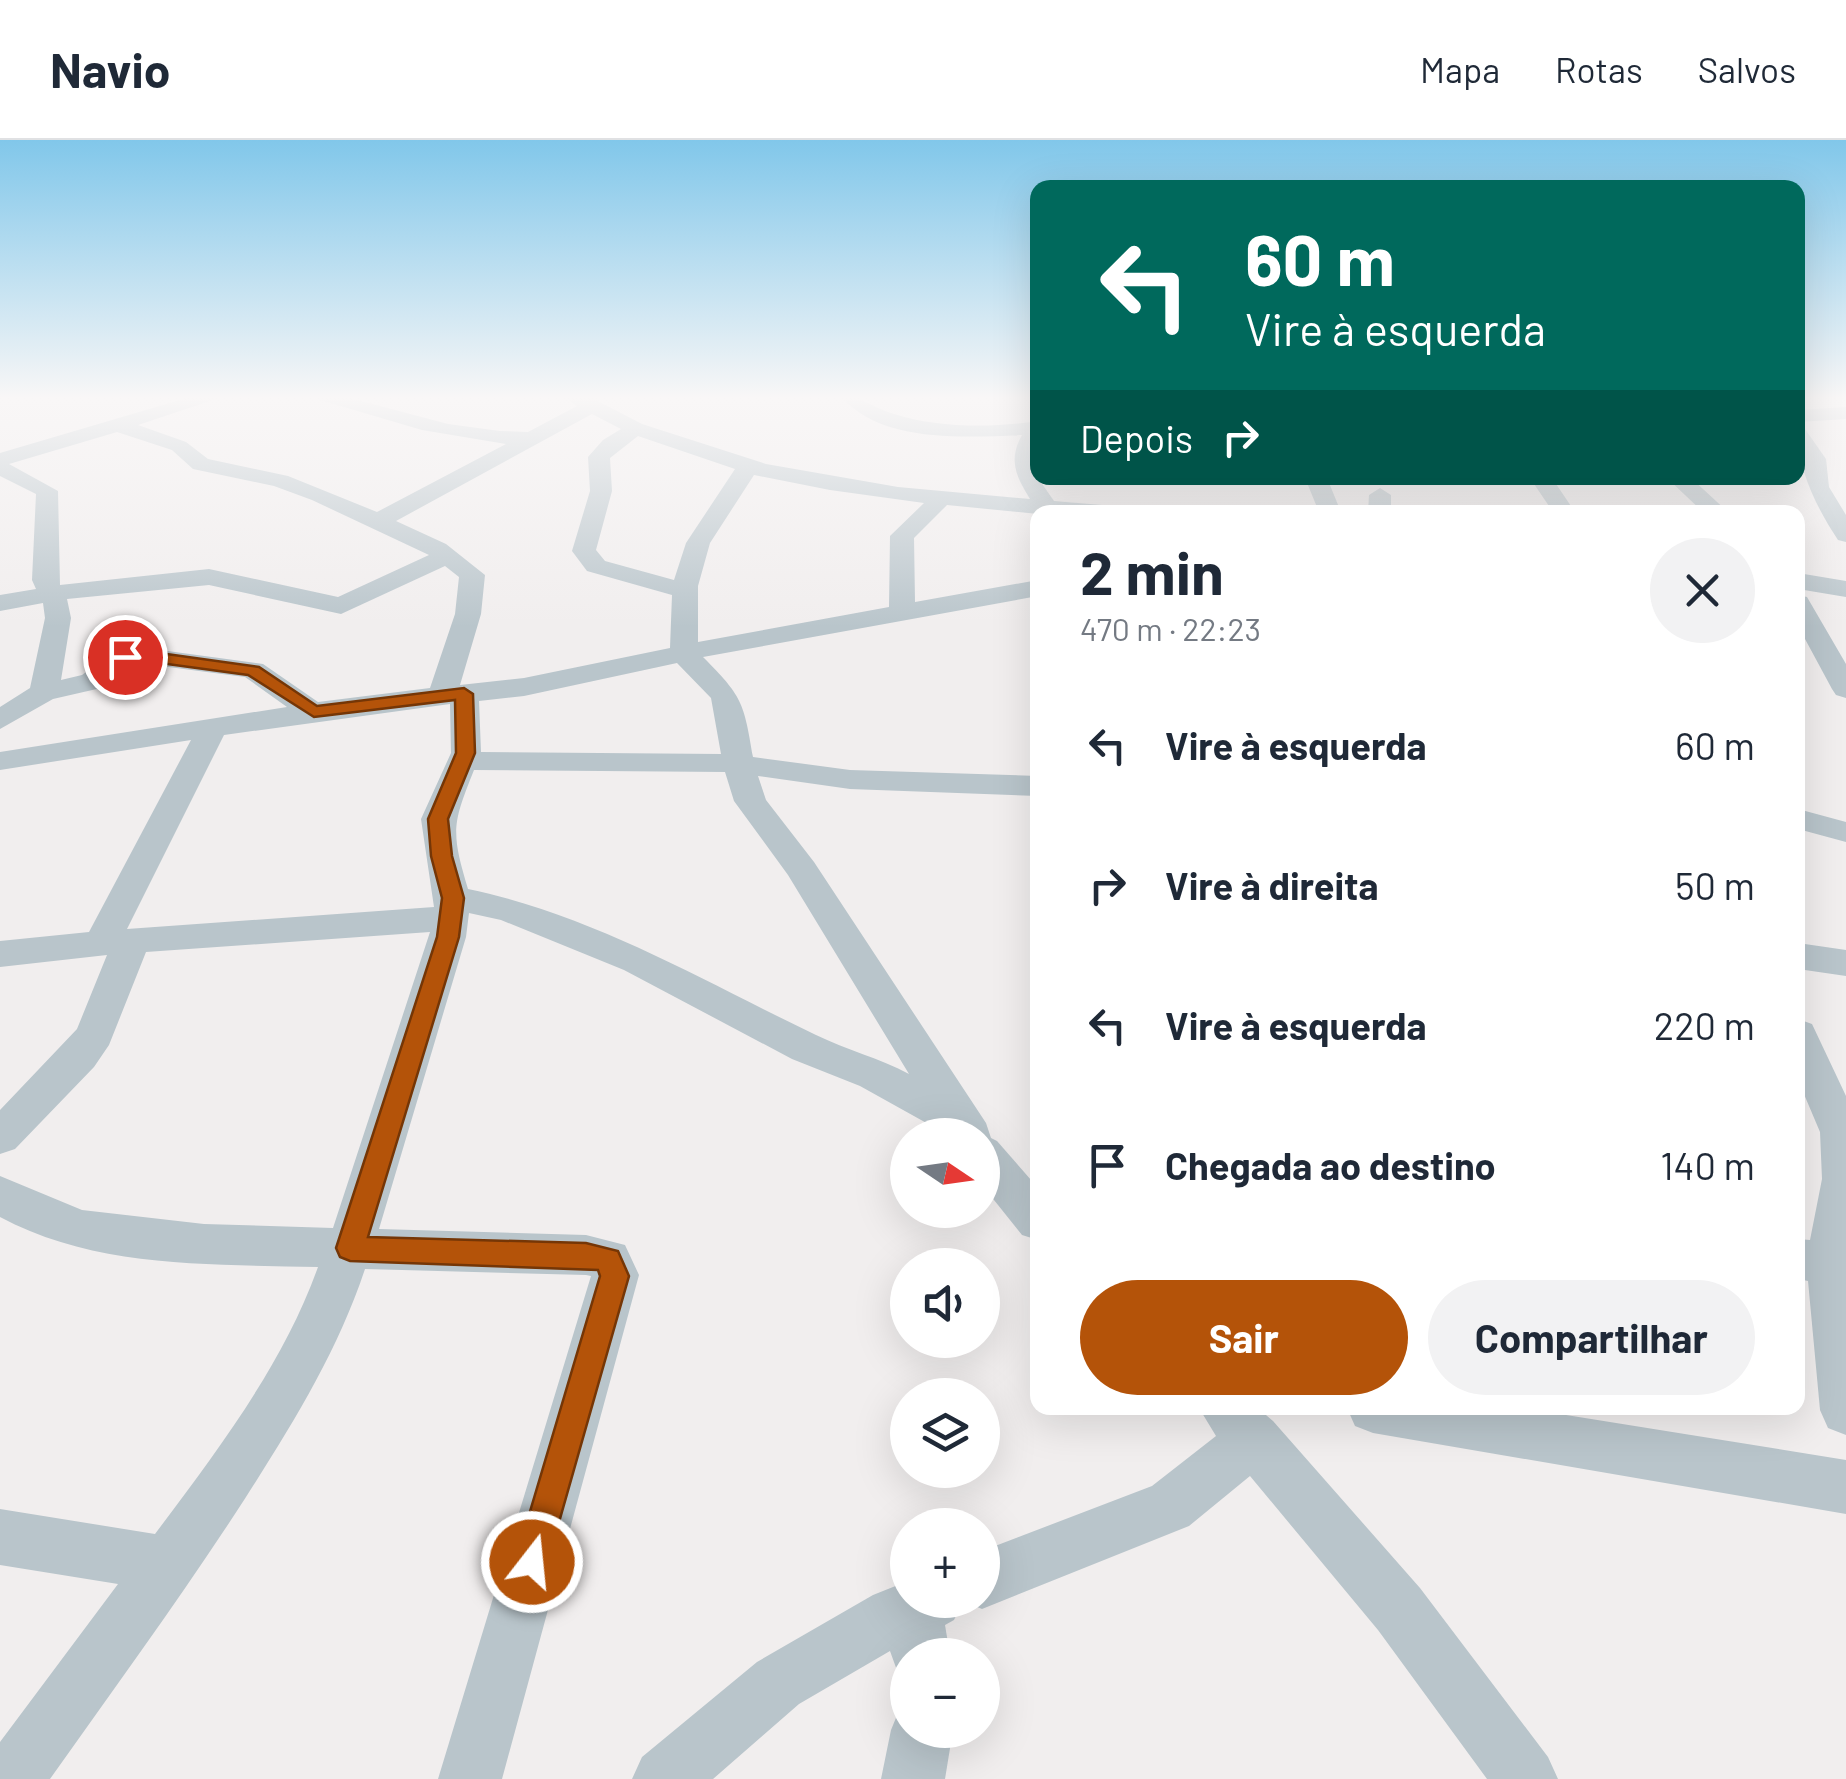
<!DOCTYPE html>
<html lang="pt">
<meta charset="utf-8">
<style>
:root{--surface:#fff;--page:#f2f2f3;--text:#1f2937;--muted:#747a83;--line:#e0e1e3;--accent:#b45309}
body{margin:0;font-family:Barlow,sans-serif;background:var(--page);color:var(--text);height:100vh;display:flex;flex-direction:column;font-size:38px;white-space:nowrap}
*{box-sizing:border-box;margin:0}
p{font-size:32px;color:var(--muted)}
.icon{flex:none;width:55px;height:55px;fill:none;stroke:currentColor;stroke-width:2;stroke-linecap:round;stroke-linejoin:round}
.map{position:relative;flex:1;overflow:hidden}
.side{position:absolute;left:1030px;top:365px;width:775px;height:910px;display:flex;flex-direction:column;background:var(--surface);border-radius:20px;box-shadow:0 10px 40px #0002}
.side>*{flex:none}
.banner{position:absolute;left:1030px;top:40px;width:775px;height:305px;border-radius:20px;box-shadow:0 10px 40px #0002;background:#00695c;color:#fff;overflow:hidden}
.needle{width:65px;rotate:103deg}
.controls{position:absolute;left:890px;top:978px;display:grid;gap:20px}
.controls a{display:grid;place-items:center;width:110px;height:110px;border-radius:50%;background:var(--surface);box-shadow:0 10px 40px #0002;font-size:50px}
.pin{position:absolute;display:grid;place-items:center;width:85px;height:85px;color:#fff;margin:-42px;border:5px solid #fff;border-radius:50%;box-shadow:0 2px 10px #0007}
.me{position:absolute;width:110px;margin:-55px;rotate:16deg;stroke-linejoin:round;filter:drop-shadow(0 0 8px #0008)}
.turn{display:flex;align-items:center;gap:35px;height:210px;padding:0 50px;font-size:45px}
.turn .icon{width:130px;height:130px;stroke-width:2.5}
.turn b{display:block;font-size:70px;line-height:85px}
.then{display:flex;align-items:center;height:95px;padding:0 50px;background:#0003;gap:20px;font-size:38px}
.round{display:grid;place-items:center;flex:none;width:105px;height:105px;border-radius:52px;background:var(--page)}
.summary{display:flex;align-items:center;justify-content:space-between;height:170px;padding:0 50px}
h1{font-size:60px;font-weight:700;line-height:75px}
.cta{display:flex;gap:20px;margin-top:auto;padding:20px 50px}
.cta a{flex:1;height:115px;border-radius:60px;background:var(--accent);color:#fff;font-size:40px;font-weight:700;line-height:115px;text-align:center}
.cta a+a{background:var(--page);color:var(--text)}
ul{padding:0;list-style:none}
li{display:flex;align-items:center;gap:30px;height:140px;padding:0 50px}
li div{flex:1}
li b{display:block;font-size:38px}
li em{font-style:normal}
header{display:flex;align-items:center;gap:60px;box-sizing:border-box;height:140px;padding:0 50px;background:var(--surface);border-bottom:2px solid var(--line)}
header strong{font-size:48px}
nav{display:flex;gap:55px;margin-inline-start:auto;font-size:35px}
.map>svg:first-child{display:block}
</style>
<header>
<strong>Navio</strong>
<nav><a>Mapa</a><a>Rotas</a><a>Salvos</a></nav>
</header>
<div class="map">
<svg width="1846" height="1639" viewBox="0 0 1846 1639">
<rect width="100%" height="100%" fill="#f1eeee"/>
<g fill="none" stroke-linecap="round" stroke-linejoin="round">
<path fill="#b9c5cb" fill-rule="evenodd" d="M190 257H222L138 285 186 302 208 319 288 336 377 372 506 304 422 290 310 257H346L448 284 500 291 528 292 577 266 564 257H590L642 284 766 324 898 347 1030 359C1016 336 1008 320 1022 295 968 297 881 304 842 257 864 257 873 268 894 274 936 288 994 288 1038 281V338L1054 361 1102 365 1114 372 1038 374 947 365 914 398 915 462 1038 440V456L703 517C742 556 744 562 753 617L850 630 1038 636V656L850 649 758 636 766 660 814 722 986 983 991 998 997 1001 1038 1048V1100L1022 1095 982 1045V995H948L860 946 792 919 624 830 501 780 469 773 466 797 379 1089 586 1095 625 1105 639 1135 502 1639H438L591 1136 586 1135 365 1129C337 1213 293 1283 246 1357 184 1453 116 1546 50 1639H0V1602L118 1444 0 1425V1369L155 1394C217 1311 283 1225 318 1127 211 1124 97 1129 0 1077V1036L82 1070 204 1084 333 1088 430 792 146 812 109 905 94 927 15 1009 0 1014V970L77 889 107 815 0 827V801L89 792 191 600 0 630V612L287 567 245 537 138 523 101 548 53 559 0 589V567L30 548 45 478 43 463 0 471V455L36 449 32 440 36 354 0 336V313ZM592 274 621 289 603 300 588 317 590 351 572 411 587 431 672 455 670 508 524 538 460 545 481 474 485 435 446 404 396 381ZM117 292 172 310 193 329 274 346 312 360 429 415 338 457 209 429 60 445 58 351 9 324ZM638 296 735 329 686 403 674 440 605 421 596 410 612 351 610 318ZM754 335 830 350 924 363 890 396 889 467 698 502V446L710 403ZM445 426 459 437 455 474 430 548 318 562 263 524 138 507 115 511 82 535 61 540 71 478 67 459 209 445 341 474ZM677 523 711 558 721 614 481 612 479 561 524 556ZM450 564 451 613 421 679 434 767 127 789 224 595ZM474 630 725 632 734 661 788 735 909 934C879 918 847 910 816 895 703 841 593 775 468 749 451 692 452 685 474 630Z
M1846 267V279L1798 282V270Z
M1798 287 1805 289 1826 319 1829 347 1846 375V402L1838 400C1816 367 1796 326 1798 287Z
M1305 338H1327L1341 372H1319Z
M1530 338H1552L1575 372H1553Z
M1667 338H1691L1728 372H1703Z
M1380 348 1391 355V372H1368L1369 355Z
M1798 433 1846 441V457L1798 449Z
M1798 455 1807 457 1846 524V558L1836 555 1832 549 1798 486Z
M1798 669 1846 682V702L1798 689Z
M1798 803 1846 810V836L1798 829Z
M1798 879 1812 884 1846 956V1295L1828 1288 1820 1270 1808 1141 1798 1139V1099L1810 1100 1822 1039 1820 992 1798 940Z
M1199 1268H1258L1273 1281 1420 1448 1548 1617 1558 1639H1487L1378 1490 1250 1336 1189 1386 982 1469 963 1461 954 1480 945 1485 950 1515H908V1540L899 1536 890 1511 799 1564 713 1639H632L642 1617 757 1522 873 1455 908 1441V1460H982V1411L1152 1346 1216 1296Z
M1347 1268H1523L1846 1320V1374L1373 1293 1355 1286Z
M908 1565V1590H953L945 1639H881L891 1590 900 1568Z"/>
</g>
<linearGradient id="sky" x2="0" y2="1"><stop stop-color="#81c7ea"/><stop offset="0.53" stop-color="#f9f7f7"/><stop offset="1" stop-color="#f9f7f7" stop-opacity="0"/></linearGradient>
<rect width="1846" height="487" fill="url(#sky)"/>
<path fill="#b45309" stroke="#753606" stroke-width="2.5" d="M138 510 259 527 317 566 464 548 473 554 475 613 448 679 452 716 464 758 459 797 368 1097 586 1103 618 1111 629 1136 544 1435 532 1440 520 1435 515 1422 600 1136 598 1130 350 1121 340 1117 336 1108 437 797 442 758 431 716 428 679 456 613 455 560 314 577 248 535 138 520 125 522 117 517Z"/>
</svg>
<div class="controls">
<a><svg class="needle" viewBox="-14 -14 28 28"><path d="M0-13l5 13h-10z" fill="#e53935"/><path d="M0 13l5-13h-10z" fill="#747a83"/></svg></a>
<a><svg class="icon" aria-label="sound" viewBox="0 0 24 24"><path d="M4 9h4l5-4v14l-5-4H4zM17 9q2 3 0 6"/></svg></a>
<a><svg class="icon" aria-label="layers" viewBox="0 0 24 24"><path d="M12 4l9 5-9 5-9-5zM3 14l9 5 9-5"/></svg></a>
<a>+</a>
<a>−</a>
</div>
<div class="pin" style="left:125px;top:517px;background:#d93025"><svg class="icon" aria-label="arrive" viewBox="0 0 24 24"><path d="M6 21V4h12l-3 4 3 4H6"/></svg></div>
<svg class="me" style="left:532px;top:1422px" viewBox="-20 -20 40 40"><circle r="17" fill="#b45309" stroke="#fff" stroke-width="3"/><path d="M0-11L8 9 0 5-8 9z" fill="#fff"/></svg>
<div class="banner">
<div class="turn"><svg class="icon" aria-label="left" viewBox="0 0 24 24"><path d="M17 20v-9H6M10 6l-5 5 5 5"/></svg><div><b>60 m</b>Vire à esquerda</div></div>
<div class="then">Depois<svg class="icon" aria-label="right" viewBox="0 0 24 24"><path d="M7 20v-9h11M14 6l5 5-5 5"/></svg></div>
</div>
<section class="side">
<div class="summary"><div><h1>2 min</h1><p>470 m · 22:23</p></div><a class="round"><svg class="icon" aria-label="close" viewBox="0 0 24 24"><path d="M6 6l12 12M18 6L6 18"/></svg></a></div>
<ul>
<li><svg class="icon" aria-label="left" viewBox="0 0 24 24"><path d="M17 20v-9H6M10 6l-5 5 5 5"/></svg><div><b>Vire à esquerda</b></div><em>60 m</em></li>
<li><svg class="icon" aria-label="right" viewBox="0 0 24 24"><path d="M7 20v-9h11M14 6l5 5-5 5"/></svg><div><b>Vire à direita</b></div><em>50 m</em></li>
<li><svg class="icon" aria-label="left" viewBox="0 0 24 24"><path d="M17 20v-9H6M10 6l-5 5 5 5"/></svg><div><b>Vire à esquerda</b></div><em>220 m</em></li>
<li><svg class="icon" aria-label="arrive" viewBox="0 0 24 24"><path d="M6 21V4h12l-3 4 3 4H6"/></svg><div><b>Chegada ao destino</b></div><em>140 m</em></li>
</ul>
<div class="cta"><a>Sair</a><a>Compartilhar</a></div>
</section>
</div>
